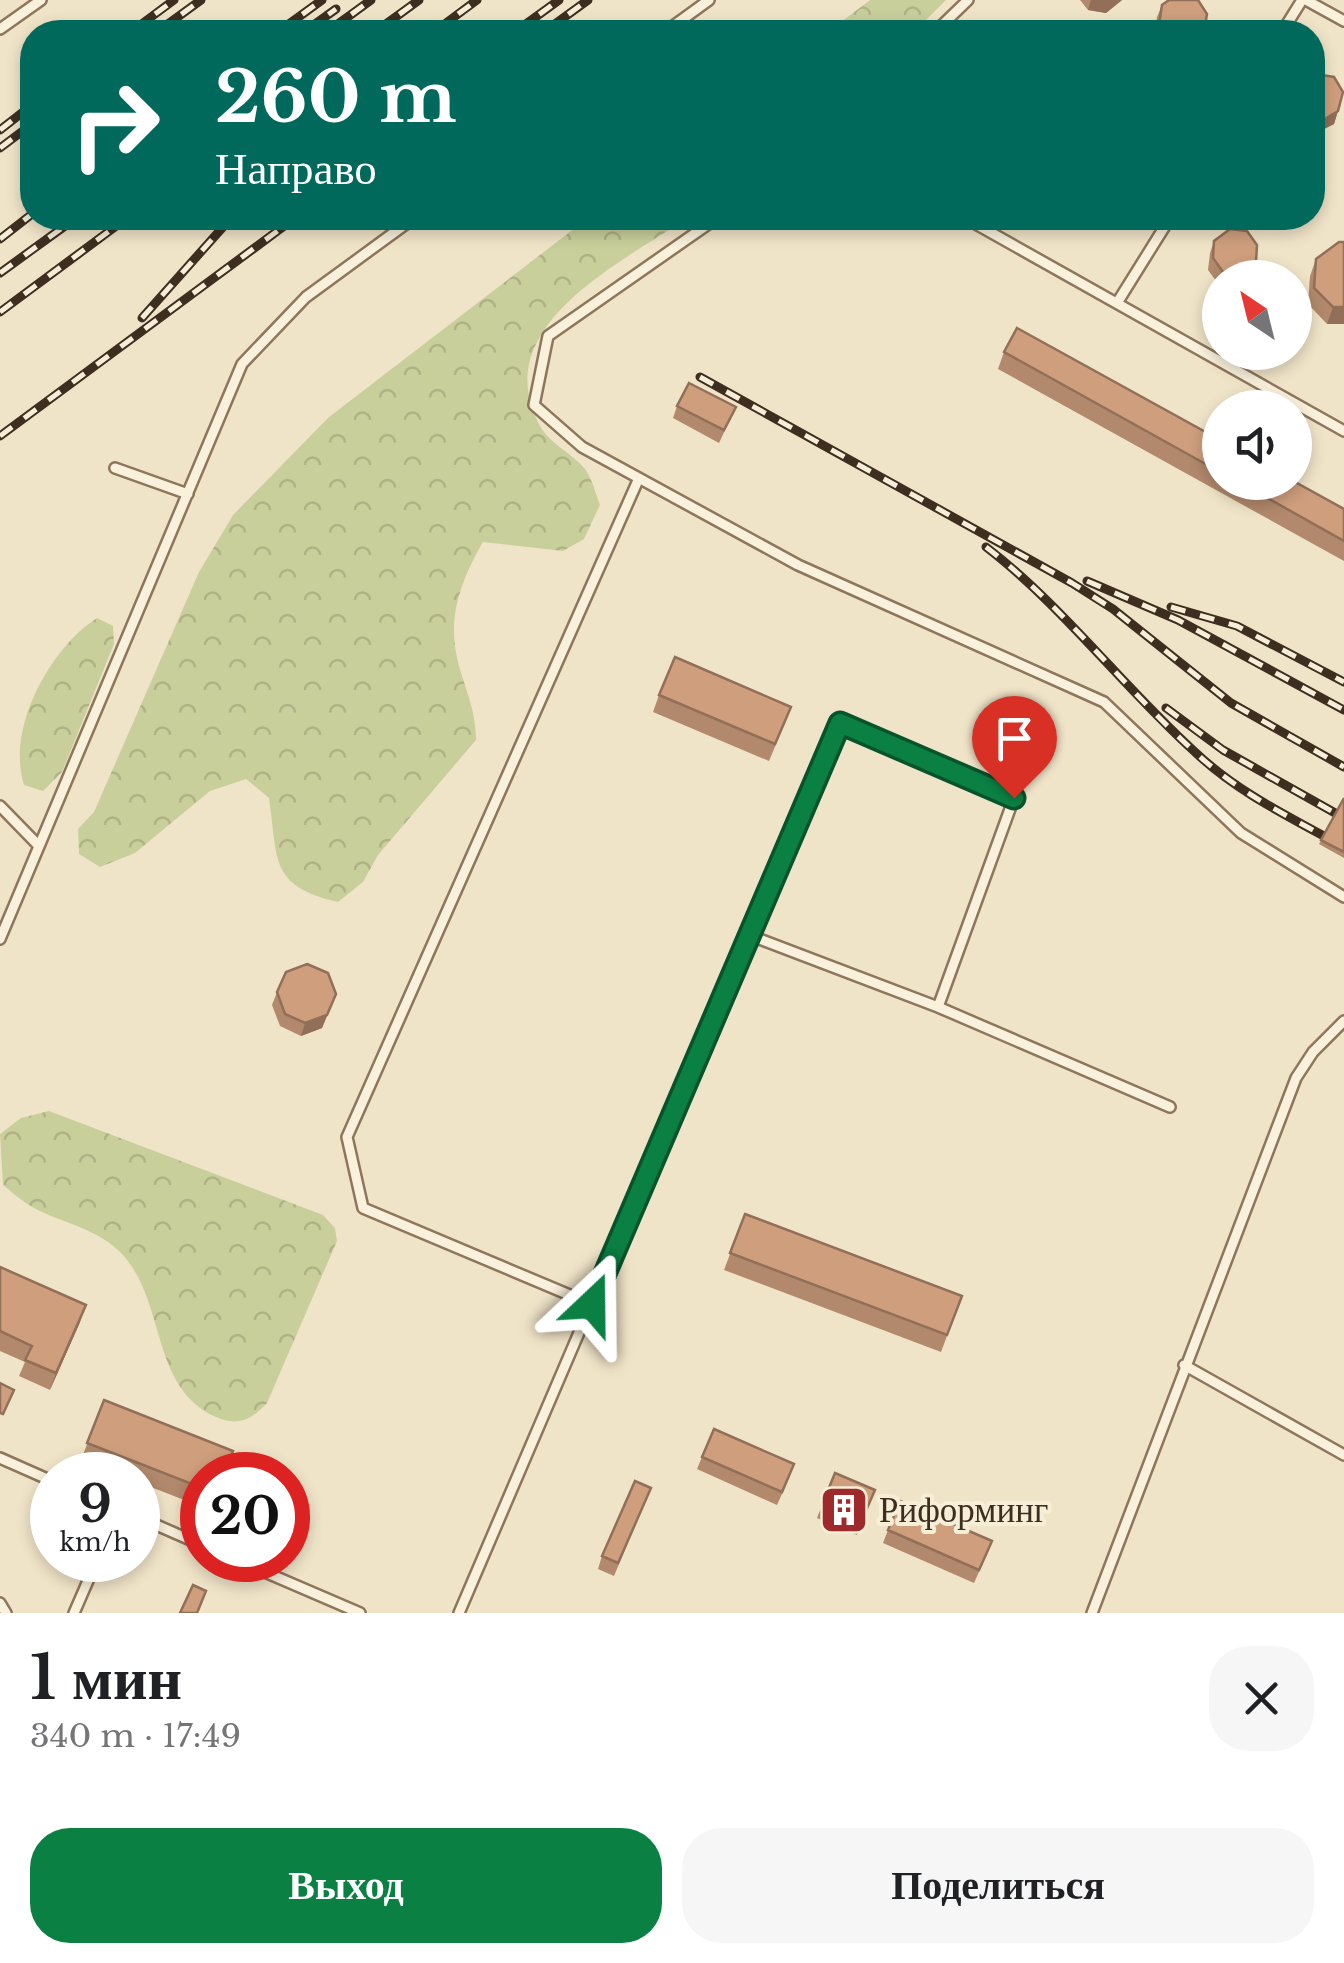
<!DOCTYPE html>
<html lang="ru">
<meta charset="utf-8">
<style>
:root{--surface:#fff;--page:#f6f6f6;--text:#202124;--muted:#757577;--accent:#0b8043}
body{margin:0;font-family:"Libre Baskerville",serif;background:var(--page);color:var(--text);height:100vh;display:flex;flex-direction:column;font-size:38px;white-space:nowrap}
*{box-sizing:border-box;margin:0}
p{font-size:32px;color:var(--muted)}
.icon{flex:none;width:55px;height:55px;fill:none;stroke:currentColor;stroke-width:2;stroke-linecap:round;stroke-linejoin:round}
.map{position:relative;height:1613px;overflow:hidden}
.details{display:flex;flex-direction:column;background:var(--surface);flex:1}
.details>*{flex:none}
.hud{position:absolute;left:20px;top:20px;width:1305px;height:210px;border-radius:40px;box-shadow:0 5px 15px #0003;background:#00695c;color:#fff;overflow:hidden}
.needle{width:65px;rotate:325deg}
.controls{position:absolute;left:1202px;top:260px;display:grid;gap:20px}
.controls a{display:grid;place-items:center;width:110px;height:110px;border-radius:50%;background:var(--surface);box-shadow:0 5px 15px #0003;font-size:50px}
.speed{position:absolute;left:30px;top:1452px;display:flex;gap:20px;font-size:50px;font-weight:700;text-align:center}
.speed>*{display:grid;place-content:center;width:130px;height:130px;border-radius:50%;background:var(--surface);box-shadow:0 5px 15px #0003;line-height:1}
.speed small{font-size:25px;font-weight:400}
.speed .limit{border:15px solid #d22;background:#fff;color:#111}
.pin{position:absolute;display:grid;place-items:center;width:85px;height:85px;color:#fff;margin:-102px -42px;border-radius:50% 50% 50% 0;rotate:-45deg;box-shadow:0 0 10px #0007}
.pin .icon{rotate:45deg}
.me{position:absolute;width:110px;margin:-55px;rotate:23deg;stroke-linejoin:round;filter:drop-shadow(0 0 8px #0008)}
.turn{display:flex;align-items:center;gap:35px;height:210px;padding:0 30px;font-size:45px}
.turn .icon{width:130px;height:130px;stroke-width:2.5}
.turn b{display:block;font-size:70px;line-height:85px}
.round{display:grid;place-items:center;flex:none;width:105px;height:105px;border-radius:40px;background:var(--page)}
.head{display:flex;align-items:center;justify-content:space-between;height:170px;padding:0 30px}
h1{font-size:60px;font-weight:800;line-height:75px}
.cta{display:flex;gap:20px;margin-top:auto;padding:20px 30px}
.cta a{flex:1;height:115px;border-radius:40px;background:var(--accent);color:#fff;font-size:40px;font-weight:800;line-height:115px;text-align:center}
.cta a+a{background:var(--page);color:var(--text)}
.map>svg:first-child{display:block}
</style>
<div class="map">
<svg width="1344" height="1613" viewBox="0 0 1344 1613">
<defs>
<pattern id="forest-crowns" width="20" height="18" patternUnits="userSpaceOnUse" patternTransform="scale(2.5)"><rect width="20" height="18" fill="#c9cf9b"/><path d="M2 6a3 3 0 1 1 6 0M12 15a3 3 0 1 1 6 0" fill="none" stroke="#aeb285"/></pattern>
</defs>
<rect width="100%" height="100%" fill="#f0e4c8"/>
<path fill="url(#forest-crowns)" d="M870 0H946L914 32H828Z
M588 218H687C620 264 486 327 540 426 550 444 572 453 585 469 592 479 596 494 600 505L584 539 563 551 483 542C464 575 450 608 455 647 460 680 476 704 476 740L378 855 363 882 338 902C269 886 278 860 269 798L246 779 210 791 135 853 100 867 79 854 78 829 94 812 199 572 233 515 329 417Z
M97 618 113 626 114 644 62 772 43 791 24 785C6 729 50 648 97 618Z
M49 1111 323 1215 335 1228 337 1241 267 1403C254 1417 241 1426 221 1419 149 1392 168 1304 122 1254 99 1229 62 1223 34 1208 23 1202 13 1193 3 1185L0 1134 21 1118Z"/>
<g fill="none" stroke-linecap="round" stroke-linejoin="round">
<g stroke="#8d765c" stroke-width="14">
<path id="lane" d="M1306 0 1344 21
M0 29 41 0
M665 32 709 0
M935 32 968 0
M1282 32 1302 0
M717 218 548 336 534 405 582 447 798 565 1104 702 1241 833 1344 897
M965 218 1344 431
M1117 303 1170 218
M115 468 188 494
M0 806 39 846
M749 935 938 1007 1170 1107
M0 939 242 364 306 297 414 218
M591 1304 363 1208 347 1137 639 478
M1184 1365 1344 1455
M0 1458 52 1481
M138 1517 202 1545
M237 1560 360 1613
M0 1603 6 1613
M74 1613 97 1560
M459 1613 840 723 1014 798 938 1007
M1092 1613 1296 1078 1313 1052 1344 1021"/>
</g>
<use href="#lane" stroke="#faf1dc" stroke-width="9"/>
<g stroke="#3d2e20" stroke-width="9">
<path id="rail" d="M131 32 174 0
M157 32 201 0
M278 32 322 0
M304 32 336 9
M327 32 371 0
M375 32 419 0
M434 32 477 0
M515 32 559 0
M544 32 588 0
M0 130 32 105
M0 148 28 127
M0 239 32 214
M0 273 76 218
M0 312 127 218
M142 318 231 218
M700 377 1072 583 1113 609 1231 703 1344 767
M0 436 295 218
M986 547C1063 606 1123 687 1195 752 1238 793 1292 818 1344 847
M1087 581 1178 620 1344 710
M1171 607 1237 626 1344 682
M1166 708 1223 750 1344 818"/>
</g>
<use href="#rail" stroke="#f7eed8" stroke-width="5" stroke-dasharray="15" stroke-linecap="butt"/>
</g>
<path fill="#b2896c" d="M1080 0H1122L1106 13 1088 10Z
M1162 5 1204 32H1155L1157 17Z
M1312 75 1338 111 1334 124 1318 132 1312 131Z
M1214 241 1252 274 1248 278H1220L1219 285 1208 270 1210 253Z
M1316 259 1344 324H1327L1308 304 1310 276Z
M1004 352 1220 440V482H1295L1344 509V561L998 369Z
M677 406 736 407 719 443 673 418Z
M659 695 785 723 769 761 653 712Z
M1344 798V858L1319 844Z
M277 992 336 994 322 1028 301 1036 280 1026 272 1005Z
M745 1214 962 1296 941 1352 724 1270Z
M0 1267 80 1322 50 1390 19 1376 25 1362 0 1351Z
M104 1400 202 1475V1507L138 1482V1475H121L81 1460Z
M702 1457 790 1476 777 1505 697 1469Z
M875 1490 857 1535 817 1518 822 1505Z
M646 1500 614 1576 598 1569 602 1556Z
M888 1530 987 1554 974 1583 883 1543Z"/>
<path fill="#916f58" d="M1091 0H1122L1106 13 1088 10Z
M1338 111 1334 124 1318 132 1323 120Z
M1256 262 1252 274 1248 278H1221L1223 272Z
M1333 307H1344V324H1327Z
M336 994 322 1028 301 1036 305 1023Z
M86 1305 80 1322 50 1390 56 1373Z"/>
<path fill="#cf9f7d" stroke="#916f58" stroke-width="2.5" d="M1169 0H1198L1207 14 1204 32H1164L1159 25 1162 5Z
M1053 29 1071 32H1049Z
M1315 74 1334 77 1343 92 1338 111 1323 120 1312 117V75Z
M1230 229 1247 231 1257 245 1256 262 1244 274 1223 272 1213 258 1214 241Z
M1339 242H1344V307H1333L1314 288 1316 259Z
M1017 328 1220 440V472L1004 352Z
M689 383 736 407 724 430 677 406Z
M1239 482H1295L1344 509V541Z
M675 657 791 707 775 744 659 695Z
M1344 798V852L1321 840Z
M307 964 328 973 336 994 327 1015 305 1023 285 1014 277 992 286 972Z
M745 1214 962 1296 947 1335 730 1253Z
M0 1267 86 1305 56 1373 25 1360 32 1346 0 1331Z
M0 1383 14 1390 3 1414 0 1413Z
M104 1400 233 1451 224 1475H202V1488L87 1443Z
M714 1429 794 1464 782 1492 702 1457Z
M835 1473 875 1490 861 1522 822 1505Z
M635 1481 651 1488 618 1563 602 1556Z
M900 1501 992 1541 979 1570 888 1530Z
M193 1585 206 1591 197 1613H180Z"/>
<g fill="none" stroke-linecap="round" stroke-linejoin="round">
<g stroke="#07532c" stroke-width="25">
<path id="route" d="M592 1304 840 723 1014 798"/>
</g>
<use href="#route" stroke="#0b8043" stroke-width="18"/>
</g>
<defs>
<g id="building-square" transform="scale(2.5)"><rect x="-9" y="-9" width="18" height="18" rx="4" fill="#9e2a2b" stroke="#f7eed8"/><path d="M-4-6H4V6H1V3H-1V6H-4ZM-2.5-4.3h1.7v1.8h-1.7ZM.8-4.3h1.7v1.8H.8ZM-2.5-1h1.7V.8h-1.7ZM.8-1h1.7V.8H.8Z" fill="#fff"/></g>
</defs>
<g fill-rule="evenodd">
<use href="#building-square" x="844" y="1510"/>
</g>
<g text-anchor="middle" stroke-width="8" stroke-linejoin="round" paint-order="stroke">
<g font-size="35" fill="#3d2e20" stroke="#f7eed8" text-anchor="start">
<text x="879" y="1522">Риформинг</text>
</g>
</g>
</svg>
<div class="controls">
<a><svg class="needle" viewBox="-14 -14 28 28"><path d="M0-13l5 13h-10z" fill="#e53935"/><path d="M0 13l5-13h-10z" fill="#757577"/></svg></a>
<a><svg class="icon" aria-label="sound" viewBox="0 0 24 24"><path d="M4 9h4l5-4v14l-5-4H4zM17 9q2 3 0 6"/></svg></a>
</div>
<div class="speed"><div>9<small>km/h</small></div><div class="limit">20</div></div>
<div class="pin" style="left:1014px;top:798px;background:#d93025"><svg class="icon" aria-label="arrive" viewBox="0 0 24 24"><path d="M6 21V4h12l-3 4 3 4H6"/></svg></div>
<svg class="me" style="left:592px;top:1304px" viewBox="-20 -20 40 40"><path d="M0-17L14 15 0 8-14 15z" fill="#0b8043" stroke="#fff" stroke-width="4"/></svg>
<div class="hud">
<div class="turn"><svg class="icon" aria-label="right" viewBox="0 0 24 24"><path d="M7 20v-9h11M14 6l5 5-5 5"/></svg><div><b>260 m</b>Направо</div></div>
</div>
</div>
<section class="details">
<div class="head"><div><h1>1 мин</h1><p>340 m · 17:49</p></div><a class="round"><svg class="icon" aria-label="close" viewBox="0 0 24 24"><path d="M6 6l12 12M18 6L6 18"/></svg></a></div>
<div class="cta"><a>Выход</a><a>Поделиться</a></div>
</section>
